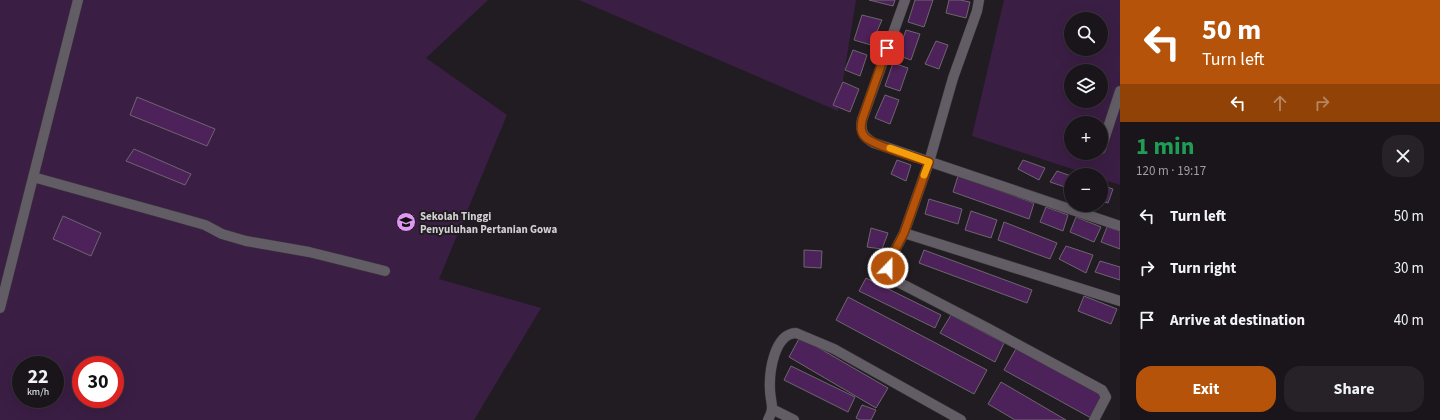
<!DOCTYPE html>
<meta charset="utf-8">
<style>
:root{--surface:#19151a;--page:#262227;--text:#f1f3f6;--muted:#9f9fa2;--line:#373439;--accent:#b45309}
body{margin:0;font-family:"Source Sans 3",sans-serif;background:var(--page);color:var(--text);height:100vh;display:flex;flex-direction:column;font-size:15px;white-space:nowrap}
*{box-sizing:border-box;margin:0}
p{font-size:13px;color:var(--muted)}
.icon{flex:none;width:22px;height:22px;fill:none;stroke:currentColor;stroke-width:2;stroke-linecap:round;stroke-linejoin:round}
.map{position:relative;flex:1;overflow:hidden}
.sheet{display:flex;flex-direction:column;background:var(--surface);width:320px}
.sheet>*{flex:none}
.top-card{background:#b45309;color:#fff;overflow:hidden}
.controls{position:absolute;left:1064px;top:12px;display:grid;gap:8px}
.controls a{display:grid;place-items:center;width:44px;height:44px;border-radius:50%;background:var(--surface);box-shadow:0 4px 16px #0002,0 0 0 1px var(--line);font-size:20px}
.speed{position:absolute;left:12px;top:356px;display:flex;gap:8px;font-size:20px;font-weight:700;text-align:center}
.speed>*{display:grid;place-content:center;width:52px;height:52px;border-radius:50%;background:var(--surface);box-shadow:0 4px 16px #0002,0 0 0 1px var(--line);line-height:1}
.speed small{font-size:10px;font-weight:400}
.speed .limit{border:6px solid #d22;background:#fff;color:#111}
.pin{position:absolute;display:grid;place-items:center;width:34px;height:34px;color:#fff;margin:-17px;border-radius:8px;box-shadow:0 2px 6px #0006}
.me{position:absolute;width:44px;margin:-22px;rotate:22deg;stroke-linejoin:round;filter:drop-shadow(0 0 3px #0008)}
.turn{display:flex;align-items:center;gap:14px;height:84px;padding:0 16px;font-size:18px}
.turn .icon{width:52px;height:52px;stroke-width:2.5}
.turn b{display:block;font-size:28px;line-height:34px}
.lanes{display:flex;align-items:center;height:38px;padding:0 16px;background:#0003;justify-content:center;gap:20px;direction:ltr}
.lanes .off{opacity:.35}
.round{display:grid;place-items:center;flex:none;width:42px;height:42px;border-radius:16px;background:var(--page)}
.overview{display:flex;align-items:center;justify-content:space-between;height:68px;padding:0 16px}
h1{font-size:24px;font-weight:700;line-height:30px;color:#1e9e55}
.primary-button{display:flex;gap:8px;margin-top:auto;padding:8px 16px}
.primary-button a{flex:1;height:46px;border-radius:16px;background:var(--accent);color:#fff;font-size:16px;font-weight:700;line-height:46px;text-align:center}
.primary-button a+a{background:var(--page);color:var(--text)}
ul{padding:0;list-style:none}
li{display:flex;align-items:center;gap:12px;height:52px;padding:0 16px}
li div{flex:1}
li b{display:block;font-size:15px}
li em{font-style:normal}
main{display:flex;flex:1;min-height:0}
.map>svg:first-child{display:block}
</style>
<main>
<div class="map">
<svg width="1120" height="420" viewBox="0 0 1120 420">
<rect width="100%" height="100%" fill="#211c22"/>
<path fill="#3b1e44" fill-rule="evenodd" d="M0 0H488L426 58 507 115 439 279 541 308 474 420H0ZM21 365H55V399H21ZM81 365H115V399H81Z
M579 0H856L838 111Z
M1004 0H1120V185L1101 179V175H1090L972 136ZM1071 19H1101V49H1071ZM1071 71H1101V101H1071ZM1071 123H1101V153H1071Z"/>
<path fill="#4d225a" stroke="#6c666d" d="M869 0H895L893 6Z
M915 0H933L924 27 908 22Z
M949 0H960L970 2 966 18 946 13Z
M862 15 882 20 871 45 854 40Z
M906 30 920 34 911 60 897 55Z
M936 41 948 45 939 69 925 64Z
M853 50 867 55 860 76 845 70Z
M893 63 908 68 900 91 885 86Z
M843 82 859 89 850 112 833 105Z
M885 95 899 100 890 124 875 118Z
M137 97 215 129 207 146 130 115Z
M134 149 191 174 185 185 126 161Z
M897 160 911 165 906 181 891 174Z
M1023 160 1045 168 1039 180 1018 169Z
M1057 171 1071 176V189L1050 182Z
M958 176 1034 203 1029 219 953 192Z
M1101 185 1113 189 1108 203 1101 201Z
M929 199 962 209 958 224 925 214Z
M1046 207 1068 215 1063 231 1040 222Z
M971 211 997 220 991 238 965 230Z
M63 216 101 233 91 256 53 239Z
M1076 217 1101 227 1094 242 1070 232Z
M1004 222 1057 243 1050 259 998 240Z
M1107 227 1120 231V249L1101 242Z
M871 228 888 233 882 249 867 247Z
M1066 246 1093 255 1086 273 1059 259Z
M804 250 822 251 821 268 804 267Z
M924 250 1032 290 1027 303 919 263Z
M1100 261 1120 267V280L1095 272Z
M866 278 941 315 935 328 859 291Z
M1084 296 1117 309 1111 324 1078 311Z
M848 297 987 370 974 394 836 320Z
M951 315 1004 343 995 362 940 333Z
M800 337 888 388 876 408 789 357Z
M1017 347 1104 395 1091 418 1004 370Z
M791 366 855 397 848 412 784 380Z
M1001 382 1066 420H1015L988 404Z
M862 405 876 410 871 420H860L856 418Z"/>
<g fill="none" stroke-linecap="round" stroke-linejoin="round">
<g stroke="#3a373c" stroke-width="11">
<path id="minor" d="M905 0 862 120C860 131 863 137 874 143L1120 226
M979 0 977 11 953 78 929 162 904 233 889 262 888 268 889 273 900 283 989 329 1102 390 1106 397 1094 420
M1101 149 1120 91
M33 177 191 221 205 225 222 234 246 241 309 252 385 271
M904 233 1120 301
M0 308 78 0
M772 409 794 420
M768 420C770 416 772 412 772 408 772 402 770 396 770 390 769 372 774 334 796 333L834 349 961 420"/>
</g>
<use href="#minor" stroke="#625d64" stroke-width="10"/>
</g>
<g fill="none" stroke-linecap="round" stroke-linejoin="round">
<g stroke="#753606" stroke-width="10">
<path id="route" d="M887 48 862 120C861 126 860 132 865 137 872 145 917 158 929 162L904 233 889 262 888 268"/>
</g>
<use href="#route" stroke="#b45309" stroke-width="7"/>
<path stroke="#f59e0b" stroke-width="7" d="M890 148 929 162 924 175"/>
</g>
<defs>
<g id="university-disc" transform="scale(1)"><circle r="9.5" fill="#de98f3" stroke="#211c22"/><path d="M0-5L7-2L0 1L-7-2ZM-4 1L0 2.5L4 1V4Q0 6-4 4Z" fill="#111"/></g>
</defs>
<g fill-rule="evenodd">
<use href="#university-disc" x="406" y="222"/>
</g>
<g text-anchor="middle" stroke-width="4" stroke-linejoin="round" paint-order="stroke">
<g font-size="11" font-weight="bold" fill="#d3d0d4" stroke="#211c22" text-anchor="start">
<text x="420" y="220">Sekolah Tinggi<tspan x="420" dy="13">Penyuluhan Pertanian Gowa</tspan></text>
</g>
</g>
</svg>
<div class="controls">
<a><svg class="icon" aria-label="search" viewBox="0 0 24 24"><circle cx="10" cy="10" r="6"/><path d="M15 15l6 6"/></svg></a>
<a><svg class="icon" aria-label="layers" viewBox="0 0 24 24"><path d="M12 4l9 5-9 5-9-5zM3 14l9 5 9-5"/></svg></a>
<a>+</a>
<a>−</a>
</div>
<div class="speed"><div>22<small>km/h</small></div><div class="limit">30</div></div>
<div class="pin" style="left:887px;top:48px;background:#d93025"><svg class="icon" aria-label="arrive" viewBox="0 0 24 24"><path d="M6 21V4h12l-3 4 3 4H6"/></svg></div>
<svg class="me" style="left:888px;top:268px" viewBox="-20 -20 40 40"><circle r="17" fill="#b45309" stroke="#fff" stroke-width="3"/><path d="M0-11L8 9 0 5-8 9z" fill="#fff"/></svg>
</div>
<section class="sheet">
<div class="top-card">
<div class="turn"><svg class="icon" aria-label="left" viewBox="0 0 24 24"><path d="M17 20v-9H6M10 6l-5 5 5 5"/></svg><div><b>50 m</b>Turn left</div></div>
<div class="lanes"><svg class="icon" aria-label="left" viewBox="0 0 24 24"><path d="M17 20v-9H6M10 6l-5 5 5 5"/></svg><svg class="icon off" aria-label="ahead" viewBox="0 0 24 24"><path d="M12 20V5M6 11l6-6 6 6"/></svg><svg class="icon off" aria-label="right" viewBox="0 0 24 24"><path d="M7 20v-9h11M14 6l5 5-5 5"/></svg></div>
</div>
<div class="overview"><div><h1>1 min</h1><p>120 m · 19:17</p></div><a class="round"><svg class="icon" aria-label="close" viewBox="0 0 24 24"><path d="M6 6l12 12M18 6L6 18"/></svg></a></div>
<ul>
<li><svg class="icon" aria-label="left" viewBox="0 0 24 24"><path d="M17 20v-9H6M10 6l-5 5 5 5"/></svg><div><b>Turn left</b></div><em>50 m</em></li>
<li><svg class="icon" aria-label="right" viewBox="0 0 24 24"><path d="M7 20v-9h11M14 6l5 5-5 5"/></svg><div><b>Turn right</b></div><em>30 m</em></li>
<li><svg class="icon" aria-label="arrive" viewBox="0 0 24 24"><path d="M6 21V4h12l-3 4 3 4H6"/></svg><div><b>Arrive at destination</b></div><em>40 m</em></li>
</ul>
<div class="primary-button"><a>Exit</a><a>Share</a></div>
</section>
</main>
